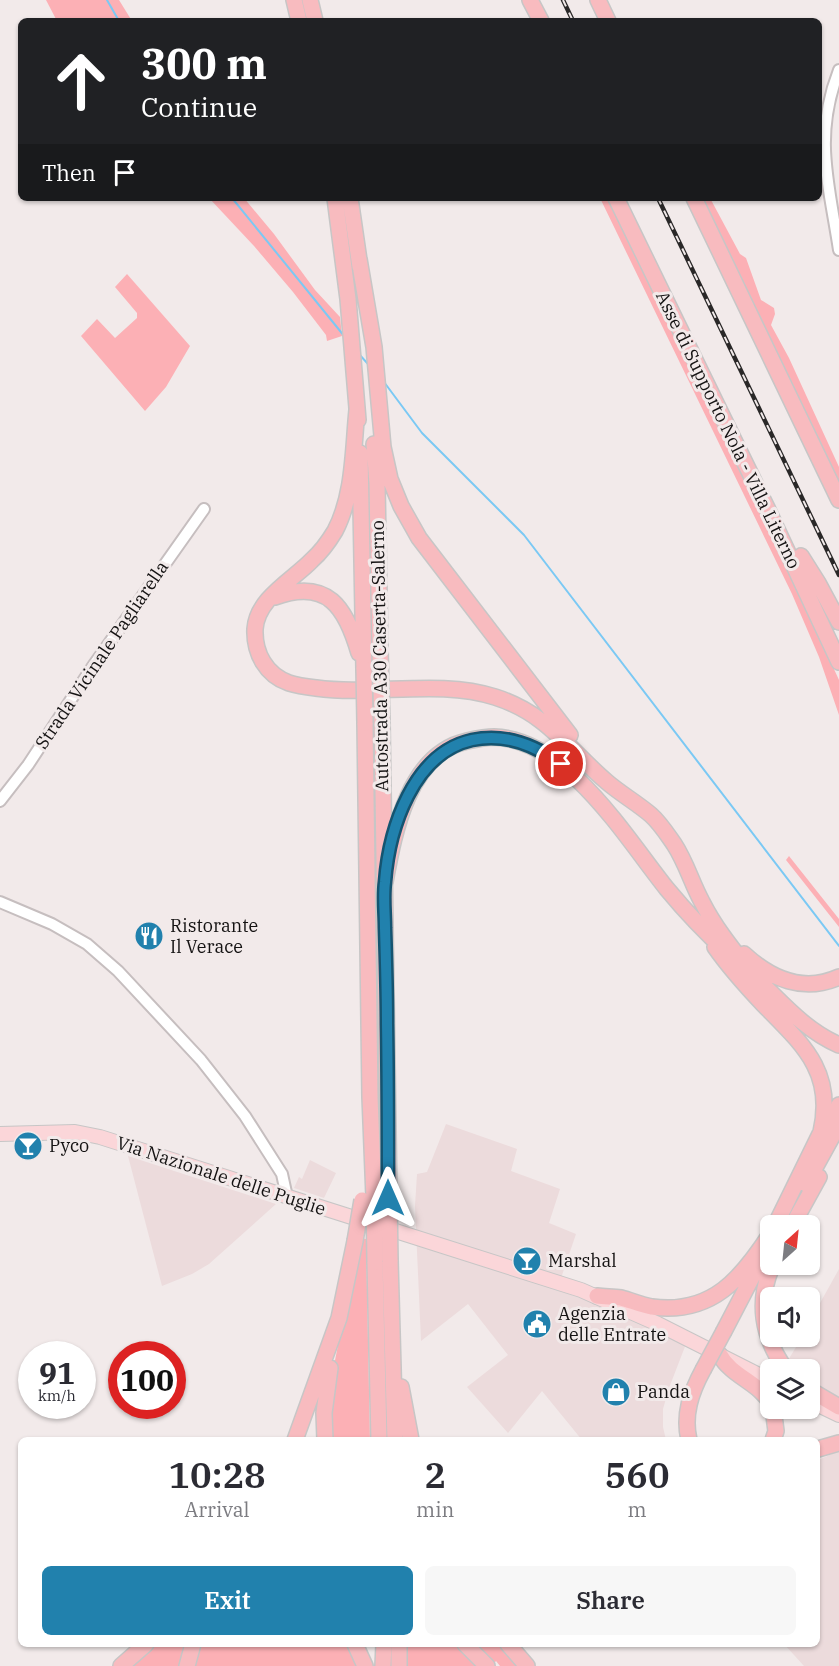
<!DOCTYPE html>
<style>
:root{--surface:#fff;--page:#f7f7f7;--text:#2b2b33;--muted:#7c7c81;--accent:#2181ad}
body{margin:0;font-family:"IBM Plex Serif",serif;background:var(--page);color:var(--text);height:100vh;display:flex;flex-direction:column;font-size:22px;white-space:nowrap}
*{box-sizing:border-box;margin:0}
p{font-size:20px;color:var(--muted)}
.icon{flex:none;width:33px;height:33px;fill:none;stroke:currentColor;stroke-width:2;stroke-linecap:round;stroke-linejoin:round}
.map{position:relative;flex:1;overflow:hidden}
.details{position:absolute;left:18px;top:1437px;width:802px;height:210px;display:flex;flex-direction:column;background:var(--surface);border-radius:9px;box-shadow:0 2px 4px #0004}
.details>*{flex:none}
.top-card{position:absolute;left:18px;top:18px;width:804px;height:183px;border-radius:9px;box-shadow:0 2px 4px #0004;background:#202124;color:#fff;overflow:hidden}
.needle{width:39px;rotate:27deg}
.controls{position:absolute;left:760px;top:1215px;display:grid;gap:12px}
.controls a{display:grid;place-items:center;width:60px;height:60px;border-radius:9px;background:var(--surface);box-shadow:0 2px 4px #0004;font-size:30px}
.speed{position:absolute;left:18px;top:1341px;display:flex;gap:12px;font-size:30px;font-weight:700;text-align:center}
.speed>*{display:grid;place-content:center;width:78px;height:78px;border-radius:50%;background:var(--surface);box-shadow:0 2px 4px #0004;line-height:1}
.speed small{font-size:15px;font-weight:400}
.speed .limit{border:9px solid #d22;background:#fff;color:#111}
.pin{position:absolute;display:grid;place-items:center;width:51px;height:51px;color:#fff;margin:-26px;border:3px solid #fff;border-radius:50%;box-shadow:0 2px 6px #0007}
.me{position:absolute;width:66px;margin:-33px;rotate:0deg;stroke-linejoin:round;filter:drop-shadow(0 0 4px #0008)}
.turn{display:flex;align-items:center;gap:21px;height:126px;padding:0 24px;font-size:27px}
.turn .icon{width:78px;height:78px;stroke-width:2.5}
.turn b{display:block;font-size:42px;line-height:51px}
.then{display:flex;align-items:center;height:57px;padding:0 24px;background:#0003;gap:12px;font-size:22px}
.eta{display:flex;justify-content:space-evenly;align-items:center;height:102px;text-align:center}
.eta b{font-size:36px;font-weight:600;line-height:42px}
.cta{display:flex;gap:12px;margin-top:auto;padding:12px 24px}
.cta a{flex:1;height:69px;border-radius:9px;background:var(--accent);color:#fff;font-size:24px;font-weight:600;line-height:69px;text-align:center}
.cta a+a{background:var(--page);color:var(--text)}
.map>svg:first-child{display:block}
</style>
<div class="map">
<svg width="839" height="1666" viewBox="0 0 839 1666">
<rect width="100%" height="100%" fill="#f2eaea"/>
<path fill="#ecdbdc" d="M446 1124 517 1149 511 1171 560 1189 549 1223 576 1234 557 1290 612 1309 686 1344 669 1388 663 1409V1427L666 1440H582L542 1391 508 1433 467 1387 508 1355 468 1304 421 1341 415 1206 417 1174 427 1172Z
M128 1156 276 1204 209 1264 192 1274 162 1286Z
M310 1160 336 1173 324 1198 294 1188 299 1177 302 1179Z
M839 1269V1402L810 1383V1370L792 1369 787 1362 802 1337 810 1336V1321Z
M839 1451V1666H804L784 1644H818V1460Z"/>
<path fill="#fcb0b5" d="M46 0H119L132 21H57Z
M209 198H244L274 234 315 290 340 317 342 336 327 341 326 335 293 292 254 246Z
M600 198H608L740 465 839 680V715L819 657 792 594Z
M699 198H710L740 254 746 258 761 300 774 308 775 314 771 325 789 358 839 467V488Z
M127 274 190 346 166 387 145 411 81 336 97 319 115 338 137 318V313L115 287Z
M789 856 839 919V927L786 860Z
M359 1238 366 1239 370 1440H328L330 1386Z
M148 1644H186L180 1666H124Z
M195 1644H352L361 1666H188Z
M406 1644H458L481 1666H407Z
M470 1644H503L522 1666H500L496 1661 492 1666Z"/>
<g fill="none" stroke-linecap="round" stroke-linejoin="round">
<path stroke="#7bc9f4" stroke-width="2" d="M107 0 119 21
M232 198 345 337
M358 353 368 364
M384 382 422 433 524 535 839 946"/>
<g stroke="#c6bebf" stroke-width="14">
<path id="minor" d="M839 70C813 136 829 184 839 250
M0 801 28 765 93 666 204 509
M0 902 52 924 87 944 118 971 201 1060 245 1116 282 1174 287 1197"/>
</g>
<g stroke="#c7c6c6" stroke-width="16">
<path id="major" d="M0 1134 75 1132 100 1137 581 1290 658 1324 771 1381
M810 1401 839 1415"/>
</g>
<g stroke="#c7c6c6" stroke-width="18">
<path id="highway" d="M294 0 299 21
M310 0 315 21
M530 0 541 21
M598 0 608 21
M335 198 348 299 358 420
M350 198 360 267
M616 198 767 508 839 662
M694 198 839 500
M359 259 374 347 383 447 390 479 401 506 419 538 570 735
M357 410C353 449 354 495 335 531 329 541 321 552 312 560 293 580 257 598 255 629 254 653 266 675 289 683 298 686 307 687 316 688 374 696 439 679 495 697 548 714 567 748 607 782 621 794 637 803 651 815 660 823 667 834 674 844 686 862 692 884 702 902 715 928 734 951 752 974
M374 444 377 484 380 651
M360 453 364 669
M801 556 818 583 839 622
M275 597C328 578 346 608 359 653
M382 722 389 1198
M365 723 370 1097 374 1198
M385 882C394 833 408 754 467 741 476 739 485 737 494 737 567 739 626 838 667 889 686 912 705 932 727 952
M715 947C729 967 746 986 763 1004 802 1044 835 1071 821 1132L775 1226
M744 954C771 979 804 993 839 977
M745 968C776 995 800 1028 839 1045
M826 1132 839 1105
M806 1184 839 1124
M792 1226 819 1177
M390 1260 395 1440
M375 1262 379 1440
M773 1264C756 1301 762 1337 786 1370
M597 1296C605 1297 613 1297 621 1298 632 1301 641 1305 652 1307 712 1315 742 1278 771 1233
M724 1331 760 1262
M720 1355C731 1376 760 1383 771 1404
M401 1387 411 1440
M810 1390 839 1407
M295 1440 339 1318 355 1241
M325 1440 324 1413 330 1368
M689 1440C683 1415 691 1392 703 1370
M773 1440 776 1431 773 1408
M818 1449 839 1443
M355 1644 365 1666
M399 1644V1666
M465 1644 487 1666
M508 1644 527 1666
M121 1666 146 1644
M187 1666 193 1644
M383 1666 384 1644"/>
</g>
<use href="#minor" stroke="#fff" stroke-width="10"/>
<use href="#major" stroke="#fbd6d9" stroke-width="14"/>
<use href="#highway" stroke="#f8bbbf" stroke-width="15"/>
<g stroke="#2a2828" stroke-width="4.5">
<path id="rail" d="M563 0 573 21
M658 198 839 575"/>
</g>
<use href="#rail" stroke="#f2eaea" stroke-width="2" stroke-dasharray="7" stroke-linecap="butt"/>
<g stroke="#c7c6c6" stroke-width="18" stroke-linecap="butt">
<path id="highway-bridge" d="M380 651 382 722
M364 669 365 723
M374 1198 375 1262
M389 1198 390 1260
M355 1241 362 1200
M703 1370 724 1331"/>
</g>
<use href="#highway-bridge" stroke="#f8bbbf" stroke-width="15"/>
</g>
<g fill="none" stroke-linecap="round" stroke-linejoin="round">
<g stroke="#155470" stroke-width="15">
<path id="route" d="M388 1198C388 1140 388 1082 387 1024 387 992 386 960 385 928 385 913 383 897 385 882 389 829 413 753 472 740 504 733 535 745 561 764"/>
</g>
<use href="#route" stroke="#2181ad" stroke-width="10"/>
</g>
<defs>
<g id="restaurant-disc" transform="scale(1.5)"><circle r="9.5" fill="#2181ad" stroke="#f2eaea"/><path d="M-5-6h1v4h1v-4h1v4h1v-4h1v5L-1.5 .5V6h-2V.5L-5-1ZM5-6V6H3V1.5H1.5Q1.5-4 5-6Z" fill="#fff"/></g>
<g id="bar-disc" transform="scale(1.5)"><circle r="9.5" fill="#2181ad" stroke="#f2eaea"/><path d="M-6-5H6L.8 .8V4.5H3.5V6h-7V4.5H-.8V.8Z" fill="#fff"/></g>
<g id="civic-disc" transform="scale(1.5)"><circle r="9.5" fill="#2181ad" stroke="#f2eaea"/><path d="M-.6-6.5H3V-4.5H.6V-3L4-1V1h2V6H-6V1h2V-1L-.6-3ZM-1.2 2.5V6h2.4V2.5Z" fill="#fff"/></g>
<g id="shop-disc" transform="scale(1.5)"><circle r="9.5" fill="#2181ad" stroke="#f2eaea"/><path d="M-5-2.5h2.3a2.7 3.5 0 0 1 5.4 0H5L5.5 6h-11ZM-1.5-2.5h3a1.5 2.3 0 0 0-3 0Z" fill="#fff"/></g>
</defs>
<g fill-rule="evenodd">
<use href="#restaurant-disc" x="149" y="936"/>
<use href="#bar-disc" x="28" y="1146"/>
<use href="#bar-disc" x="527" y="1261"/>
<use href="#civic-disc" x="537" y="1324"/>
<use href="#shop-disc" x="616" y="1392"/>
</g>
<g text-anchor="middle" stroke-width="6" stroke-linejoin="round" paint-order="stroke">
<g font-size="18" fill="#141212" stroke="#f2eaea">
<text transform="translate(728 430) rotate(64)" y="6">Asse di Supporto Nola - Villa Literno</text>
<text transform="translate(102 655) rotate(-56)" y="6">Strada Vicinale Pagliarella</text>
<text transform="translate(380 656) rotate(-91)" y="6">Autostrada A30 Caserta-Salerno</text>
<text transform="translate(221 1176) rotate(18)" y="6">Via Nazionale delle Puglie</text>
</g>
<g font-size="18" fill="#141212" stroke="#f2eaea" text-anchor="start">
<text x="170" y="932">Ristorante<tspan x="170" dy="21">Il Verace</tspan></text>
<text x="49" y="1152">Pyco</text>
<text x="548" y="1267">Marshal</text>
<text x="558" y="1320">Agenzia<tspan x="558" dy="21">delle Entrate</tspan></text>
<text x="637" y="1398">Panda</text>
</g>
</g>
</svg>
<div class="controls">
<a><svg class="needle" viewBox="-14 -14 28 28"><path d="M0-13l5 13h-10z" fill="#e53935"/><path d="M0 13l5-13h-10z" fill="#7c7c81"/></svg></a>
<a><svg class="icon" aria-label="sound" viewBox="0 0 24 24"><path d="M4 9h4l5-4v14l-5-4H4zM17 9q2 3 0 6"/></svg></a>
<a><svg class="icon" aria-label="layers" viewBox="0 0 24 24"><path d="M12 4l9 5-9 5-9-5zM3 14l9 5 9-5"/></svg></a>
</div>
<div class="speed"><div>91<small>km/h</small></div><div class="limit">100</div></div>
<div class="pin" style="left:561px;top:764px;background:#d93025"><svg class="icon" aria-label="arrive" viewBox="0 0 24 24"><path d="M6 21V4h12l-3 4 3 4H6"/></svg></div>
<svg class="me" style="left:388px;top:1198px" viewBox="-20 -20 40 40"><path d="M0-17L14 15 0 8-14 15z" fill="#2181ad" stroke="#fff" stroke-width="4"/></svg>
<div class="top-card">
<div class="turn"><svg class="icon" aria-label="ahead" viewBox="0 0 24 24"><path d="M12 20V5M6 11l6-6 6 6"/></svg><div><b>300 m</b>Continue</div></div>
<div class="then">Then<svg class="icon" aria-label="arrive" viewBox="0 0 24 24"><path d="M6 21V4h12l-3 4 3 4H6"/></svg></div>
</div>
<section class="details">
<div class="eta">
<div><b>10:28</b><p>Arrival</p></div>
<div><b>2</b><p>min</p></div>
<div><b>560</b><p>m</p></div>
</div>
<div class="cta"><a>Exit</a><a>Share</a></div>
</section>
</div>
